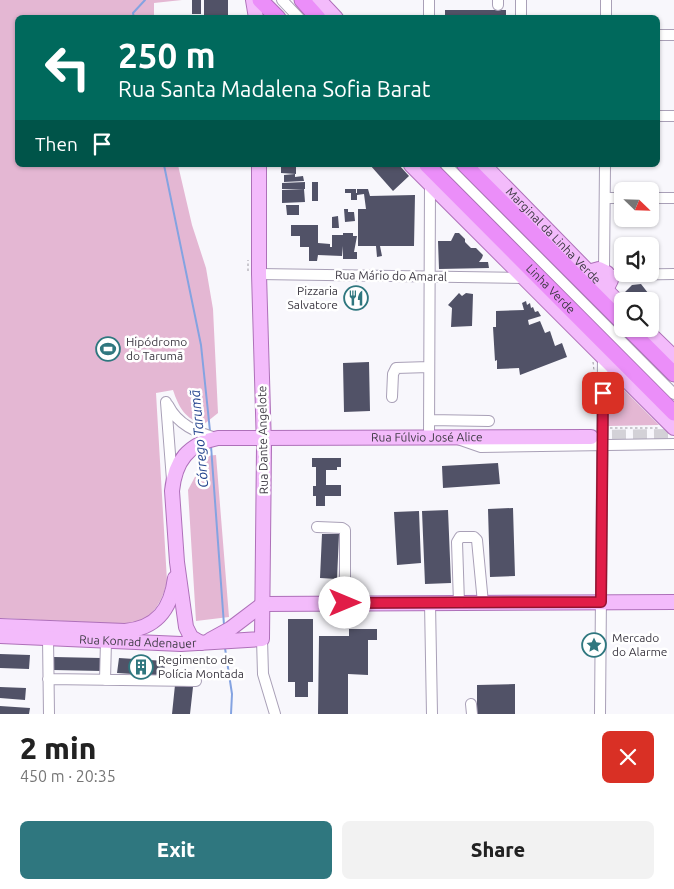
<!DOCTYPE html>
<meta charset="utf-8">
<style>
:root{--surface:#fff;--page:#f2f2f2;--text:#222;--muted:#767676;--accent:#2f777f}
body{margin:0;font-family:Ubuntu,sans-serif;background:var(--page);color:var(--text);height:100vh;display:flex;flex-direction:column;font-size:19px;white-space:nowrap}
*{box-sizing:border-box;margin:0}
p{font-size:16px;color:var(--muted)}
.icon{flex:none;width:28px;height:28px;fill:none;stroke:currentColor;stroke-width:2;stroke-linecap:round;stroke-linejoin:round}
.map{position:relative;height:714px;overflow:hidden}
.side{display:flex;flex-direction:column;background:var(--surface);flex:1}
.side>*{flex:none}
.guide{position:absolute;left:15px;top:15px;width:645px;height:152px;border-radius:8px;box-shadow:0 1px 4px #0004;background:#00695c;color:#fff;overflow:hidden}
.needle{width:32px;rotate:113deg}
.tools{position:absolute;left:614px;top:182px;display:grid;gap:10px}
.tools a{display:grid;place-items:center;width:45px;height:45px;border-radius:8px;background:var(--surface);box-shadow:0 1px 4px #0004;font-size:25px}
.pin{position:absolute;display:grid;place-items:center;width:42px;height:42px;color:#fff;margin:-21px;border-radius:10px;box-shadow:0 2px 8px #0006}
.me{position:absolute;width:55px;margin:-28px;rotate:90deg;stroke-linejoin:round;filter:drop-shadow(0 0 4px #0008)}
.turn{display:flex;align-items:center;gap:18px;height:105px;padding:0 20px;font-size:22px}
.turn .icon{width:65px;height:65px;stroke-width:2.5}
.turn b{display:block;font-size:35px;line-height:42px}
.then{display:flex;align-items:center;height:48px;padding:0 20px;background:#0003;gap:10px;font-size:19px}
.round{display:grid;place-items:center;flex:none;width:52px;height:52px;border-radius:8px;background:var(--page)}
.headline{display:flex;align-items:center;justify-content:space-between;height:85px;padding:0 20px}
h1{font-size:30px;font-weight:800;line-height:38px}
.cta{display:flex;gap:10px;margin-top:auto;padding:10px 20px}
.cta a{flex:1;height:58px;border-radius:8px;background:var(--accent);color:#fff;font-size:20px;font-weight:800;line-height:58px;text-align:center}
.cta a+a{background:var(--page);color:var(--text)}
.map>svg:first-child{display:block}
</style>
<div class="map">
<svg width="674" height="714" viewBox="0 0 674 714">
<rect width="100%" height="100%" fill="#f8f7fc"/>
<path fill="#e4b7d3" d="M0 0H182L154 3V17L18 18V165H178L192 225 206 268 213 309 218 413 203 425C185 418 179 408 173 390L156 393 167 581C164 595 157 612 143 620 138 622 132 623 127 624L0 618Z
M609 376H610L659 425 608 426Z
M216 455 229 617 196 621 188 490 206 456Z"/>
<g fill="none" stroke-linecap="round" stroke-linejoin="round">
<path stroke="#84a3e1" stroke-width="2" d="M134 18 133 13 145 0
M164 165 201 345 210 431
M211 446 224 625
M225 648 232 694 231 714"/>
</g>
<path fill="#515267" d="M192 0H201V14H192Z
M204 0H228V18H204Z
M445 10H506V18H445Z
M281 165H296V174L281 173Z
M370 165H399L409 176 393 191Z
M295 174V177L303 176 304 181 284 182V175Z
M305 182V189H282V183Z
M312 182H318V201H312Z
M304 189 305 202 282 203V190Z
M345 189H356V193H357V189H368L370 196 415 195 414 246H380L382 256 377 257 376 246H358V209H366L364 194 357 195V200H351V193H345Z
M286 205H299V215H287Z
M344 209H348V212H354L355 221 345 222Z
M338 216 339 228H332V217Z
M291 225H318V243L330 244V247H332V235H343V233H353V236H357L354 252H357V259H343V246L342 256 318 255 317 261H309V247H300V236H291Z
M455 233H459L465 239V242L471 248H476L483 255 482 258 479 262H488L489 268 439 269 438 241H451Z
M641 284 652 298 649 301H630L623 294 632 285Z
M459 293 462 296 466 293 473 294 472 326 451 327 452 308 448 305Z
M526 301 527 305 530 303 531 308 533 307 535 312 538 311 541 316 528 320 529 325 540 321 545 333 550 331 555 346 562 343 567 357 520 375 519 368 497 369V360L495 361 493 327H496V311L524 310 522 303Z
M369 362 370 411 344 412 343 363Z
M312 458H341V467H337V470H326V485H341V496H325V506H316V496H313V486H316V467H312Z
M498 463 500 484 443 488 442 466Z
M513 508 515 576 490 577 488 509Z
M448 510 451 583 425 584 422 511Z
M419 511 421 563 397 565 394 512Z
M322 534H339L337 579 320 578Z
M288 619H313V682H308V697H295V682H288Z
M349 629H377V640H368V675L348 674V714H318L319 636H349Z
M0 654 30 655 29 669 0 668Z
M54 657 101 658V671L54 670Z
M119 658 165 661 164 676 117 673Z
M515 684V714H477V685Z
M175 685 193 687 190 714H172Z
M0 687 26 688 25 700 0 698Z
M0 706 30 708 29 714H0Z"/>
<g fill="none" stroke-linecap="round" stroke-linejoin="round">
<path stroke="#d3d1d7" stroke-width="14" stroke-dasharray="14 7" stroke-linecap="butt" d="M591 437 674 436"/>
<g stroke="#a9a0b7" stroke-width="12">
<path id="minor" d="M282 0 299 18
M498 0V5
M429 18V0
M521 18V0
M606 18V0
M658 35H674
M658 116H674
M446 165 674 394
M605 198H622
M650 198H674
M604 270 605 165
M259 274 524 278
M610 275 674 274
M392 397 393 374 396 368 429 367
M166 402 172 480
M168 405C178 425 196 432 216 438
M429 420 489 421
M429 438 430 184
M458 439 481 447 674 444
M317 527 342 528 345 530V603
M430 603 432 714
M459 603 457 542 460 537H474L477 540 483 603
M48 638 49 714
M262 639 263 674 275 714
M48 679 196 681
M105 680 106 641
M471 704 472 714
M600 714 603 356"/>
</g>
<g stroke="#ae70b9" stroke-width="16">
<g id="major">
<path d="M253 0 256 18"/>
<path d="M319 0 336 18"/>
<path d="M411 165 674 428"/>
<path id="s1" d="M484 165 622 306"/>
<path d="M588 272 599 269 607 273 611 280 606 290"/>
<path d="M645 329 674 357"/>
<path d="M263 604 674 602"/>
<path d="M0 626 125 631C157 628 171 609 175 578"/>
<path id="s2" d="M0 636 181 644 262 639 264 447 259 274V165"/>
<path d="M210 640 230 629 263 604"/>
<path id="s3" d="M201 643 191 637 186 627 177 562 172 491C175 461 188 444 218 438L591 437"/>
</g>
</g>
<g stroke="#ae70b9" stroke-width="17">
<g id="highway">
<path d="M260 0 278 18"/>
<path d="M302 0 318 18"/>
<path id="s4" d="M427 165 674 413"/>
<path d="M465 165 622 322"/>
<path d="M629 329 674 374"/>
</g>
</g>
<path stroke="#9c99a1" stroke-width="1" stroke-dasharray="2.5 2.5" stroke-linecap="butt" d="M248 271V260
M593 362 594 370
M610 428H658"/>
<use href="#minor" stroke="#fff" stroke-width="10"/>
<use href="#major" stroke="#f3bbfb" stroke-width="14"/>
<use href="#highway" stroke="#eb8ef9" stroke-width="15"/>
</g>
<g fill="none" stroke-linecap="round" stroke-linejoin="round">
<g stroke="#92132f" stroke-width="12">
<path id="route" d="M345 603 601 602 603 393"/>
</g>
<use href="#route" stroke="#e11d48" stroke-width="9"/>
</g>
<defs>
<g id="restaurant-ring" transform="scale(1.25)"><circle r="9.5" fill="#fff" stroke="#2f777f" stroke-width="1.5"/><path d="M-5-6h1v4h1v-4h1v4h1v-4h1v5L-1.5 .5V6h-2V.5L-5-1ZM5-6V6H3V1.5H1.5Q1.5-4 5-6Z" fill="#2f777f"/></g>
<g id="stadium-ring" transform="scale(1.25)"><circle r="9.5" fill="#fff" stroke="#2f777f" stroke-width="1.5"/><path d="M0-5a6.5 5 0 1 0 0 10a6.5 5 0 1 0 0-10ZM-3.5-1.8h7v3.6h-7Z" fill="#2f777f"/></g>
<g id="sight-ring" transform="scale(1.25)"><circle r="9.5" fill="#fff" stroke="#2f777f" stroke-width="1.5"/><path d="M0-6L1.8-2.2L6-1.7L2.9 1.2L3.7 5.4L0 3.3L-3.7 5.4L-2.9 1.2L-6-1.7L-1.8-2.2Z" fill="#2f777f"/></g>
<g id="building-ring" transform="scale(1.25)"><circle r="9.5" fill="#fff" stroke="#2f777f" stroke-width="1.5"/><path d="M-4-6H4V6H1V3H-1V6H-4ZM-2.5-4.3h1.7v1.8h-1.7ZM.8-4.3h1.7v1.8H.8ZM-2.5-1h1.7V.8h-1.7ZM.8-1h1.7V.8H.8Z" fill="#2f777f"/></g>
</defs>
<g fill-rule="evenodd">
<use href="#restaurant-ring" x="356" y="298"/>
<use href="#stadium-ring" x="108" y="349"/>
<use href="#sight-ring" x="594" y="645"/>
<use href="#building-ring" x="141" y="667"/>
</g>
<g text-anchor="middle" stroke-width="5" stroke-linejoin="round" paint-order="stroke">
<g font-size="12" fill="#3d3943" stroke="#fff">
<text dy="4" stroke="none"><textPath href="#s1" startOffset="99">Marginal da Linha Verde</textPath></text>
<text transform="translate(391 276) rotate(1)" y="4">Rua Mário do Amaral</text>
<text dy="4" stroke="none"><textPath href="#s4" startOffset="175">Linha Verde</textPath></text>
<text dy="4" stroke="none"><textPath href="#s3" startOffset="445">Rua Fúlvio José Alice</textPath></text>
<text transform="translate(263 440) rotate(-91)" y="4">Rua Dante Angelote</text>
<text dy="4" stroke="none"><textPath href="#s2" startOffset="138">Rua Konrad Adenauer</textPath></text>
</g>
<g font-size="12" fill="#3d3943" stroke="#fff" text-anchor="start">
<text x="338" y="295" text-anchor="end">Pizzaria<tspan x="338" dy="14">Salvatore</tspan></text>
<text x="126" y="346">Hipódromo<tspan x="126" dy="14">do Tarumã</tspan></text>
<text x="612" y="642">Mercado<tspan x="612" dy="14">do Alarme</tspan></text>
<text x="158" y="664">Regimento de<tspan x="158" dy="14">Polícia Montada</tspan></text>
</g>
<g font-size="14" font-style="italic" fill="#25458f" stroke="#fff">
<text transform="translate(199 439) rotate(-95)" y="5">Córrego Tarumã</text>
</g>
</g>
</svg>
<div class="tools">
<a><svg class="needle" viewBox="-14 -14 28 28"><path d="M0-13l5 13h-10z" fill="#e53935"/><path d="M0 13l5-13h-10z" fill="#767676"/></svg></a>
<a><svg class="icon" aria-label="sound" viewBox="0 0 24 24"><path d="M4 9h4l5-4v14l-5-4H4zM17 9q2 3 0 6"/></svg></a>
<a><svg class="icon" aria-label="search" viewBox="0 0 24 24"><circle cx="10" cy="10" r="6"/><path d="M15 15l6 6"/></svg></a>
</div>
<div class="pin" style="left:603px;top:393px;background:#d93025"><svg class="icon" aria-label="arrive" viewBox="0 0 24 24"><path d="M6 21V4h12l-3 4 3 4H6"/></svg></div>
<svg class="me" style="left:345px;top:603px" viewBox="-20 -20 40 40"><circle r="19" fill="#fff"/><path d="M0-13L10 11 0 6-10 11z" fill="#e11d48"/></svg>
<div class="guide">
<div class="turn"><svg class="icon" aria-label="left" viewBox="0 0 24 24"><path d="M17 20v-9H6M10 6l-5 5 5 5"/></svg><div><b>250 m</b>Rua Santa Madalena Sofia Barat</div></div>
<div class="then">Then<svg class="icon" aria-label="arrive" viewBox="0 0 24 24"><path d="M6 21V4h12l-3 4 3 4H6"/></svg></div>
</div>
</div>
<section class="side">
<div class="headline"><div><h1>2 min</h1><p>450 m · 20:35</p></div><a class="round" style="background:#d93025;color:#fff"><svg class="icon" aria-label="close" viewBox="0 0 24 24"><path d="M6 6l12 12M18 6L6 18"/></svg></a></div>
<div class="cta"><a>Exit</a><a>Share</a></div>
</section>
